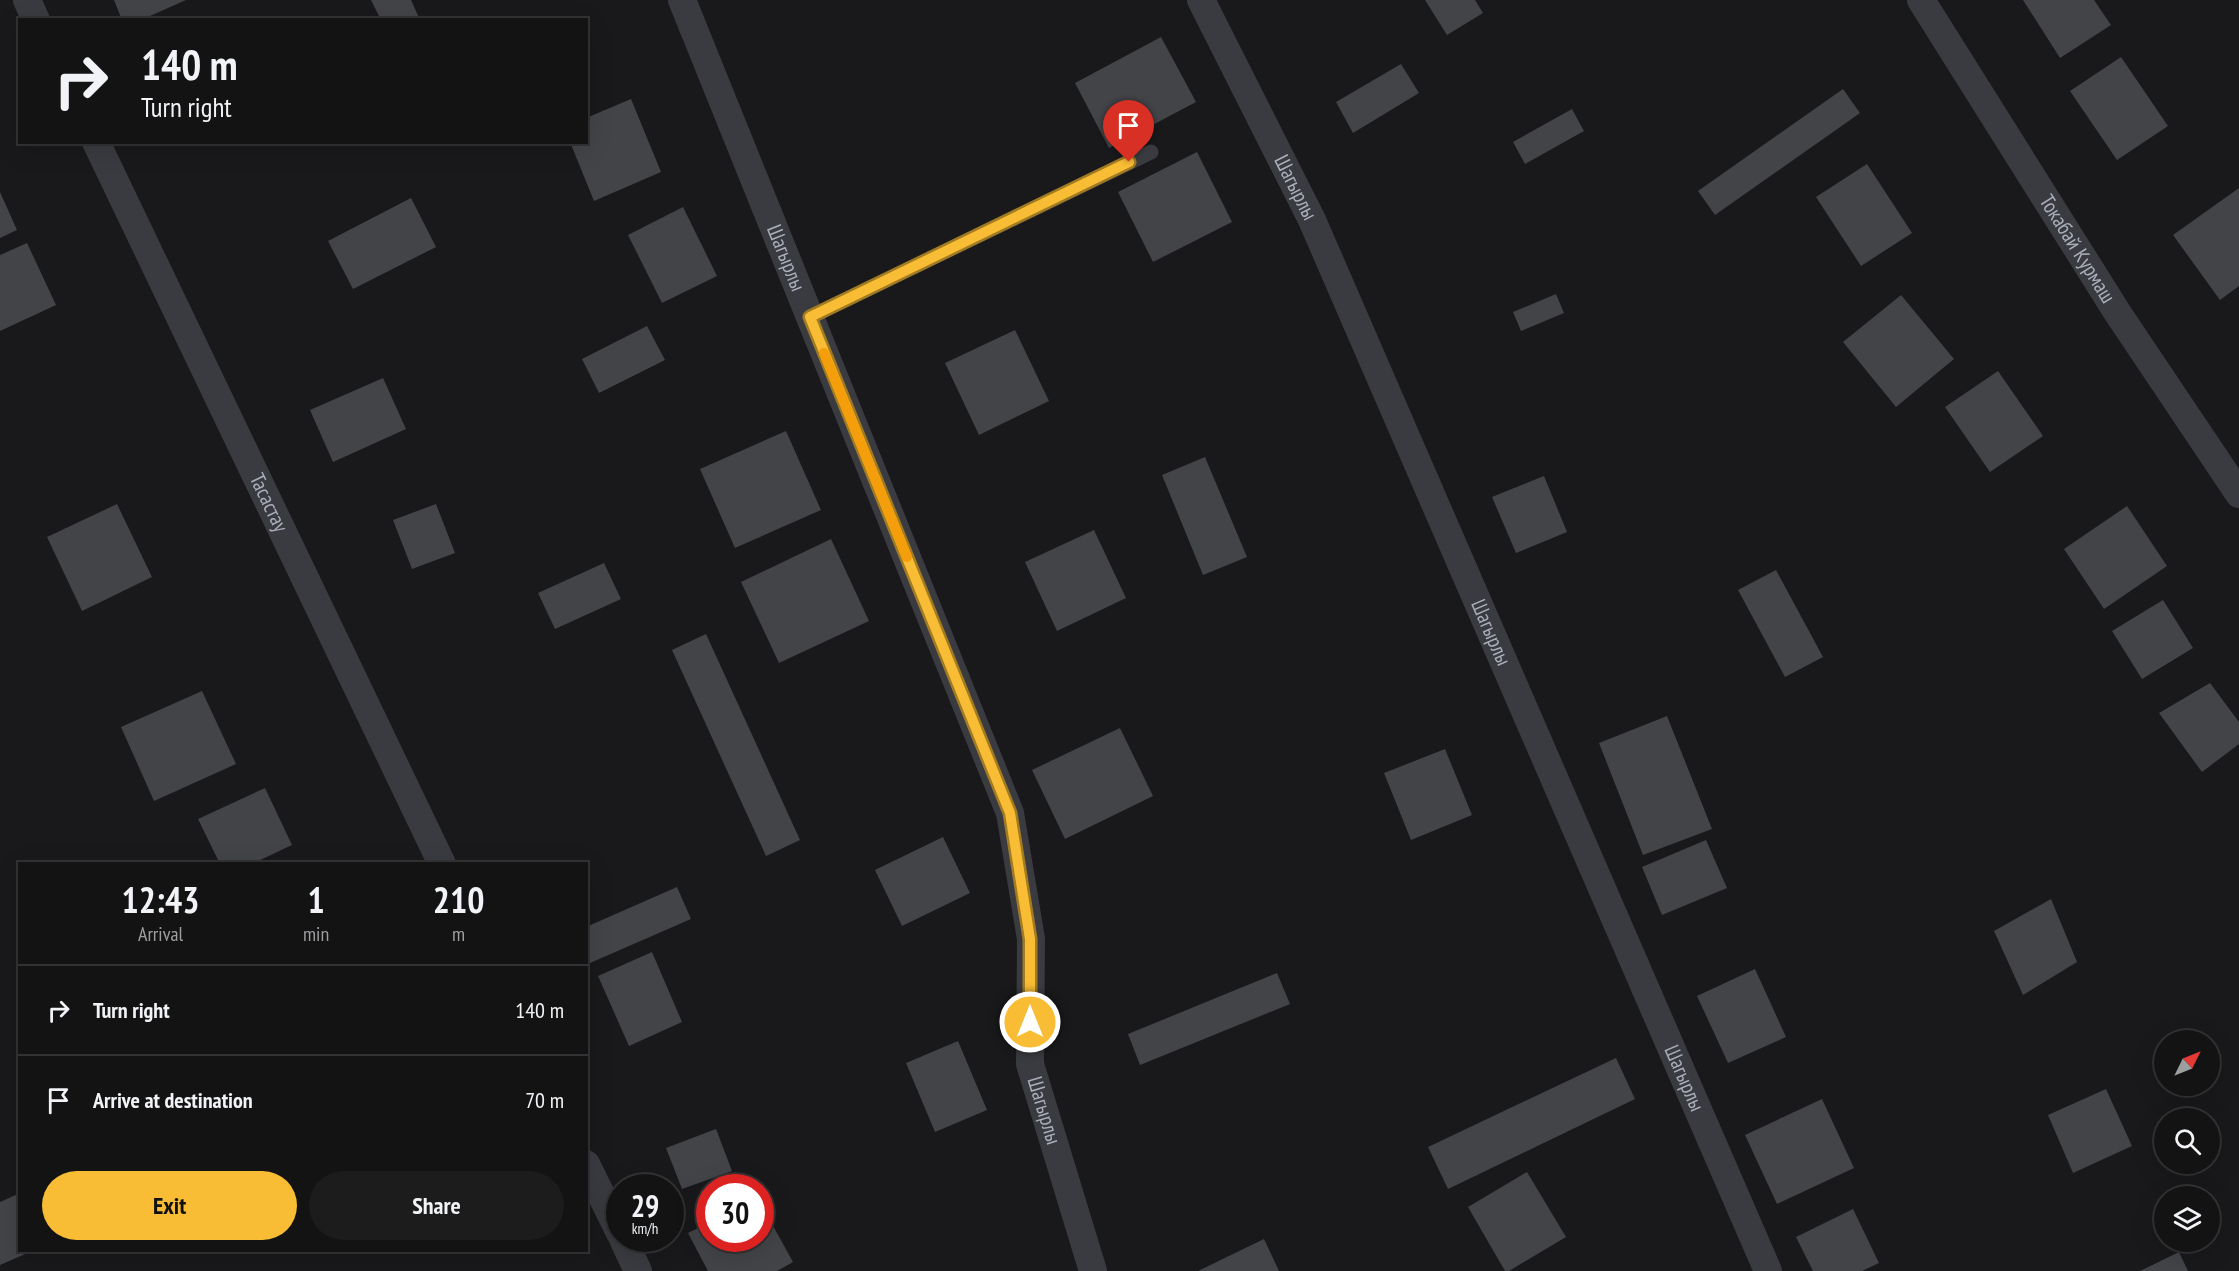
<!DOCTYPE html>
<meta charset="utf-8">
<style>
:root{--surface:#131314;--page:#1c1c1d;--text:#f1f3f6;--muted:#9d9ea0;--line:#323234;--accent:#f8bd34}
body{margin:0;font-family:"PT Sans Narrow",sans-serif;background:var(--page);color:var(--text);height:100vh;display:flex;flex-direction:column;font-size:22px;white-space:nowrap}
*{box-sizing:border-box;margin:0}
p{font-size:20px;color:var(--muted)}
.icon{flex:none;width:33px;height:33px;fill:none;stroke:currentColor;stroke-width:2;stroke-linecap:round;stroke-linejoin:round}
.map{position:relative;flex:1;overflow:hidden}
.side{position:absolute;left:18px;top:862px;width:570px;height:390px;display:flex;flex-direction:column;background:var(--surface);border-radius:0px;box-shadow:0 6px 24px #0002,0 0 0 2px var(--line)}
.side>*{flex:none}
.guide{position:absolute;left:18px;top:18px;width:570px;height:126px;border-radius:0px;box-shadow:0 6px 24px #0002,0 0 0 2px var(--line);background:#131314;color:var(--text);overflow:hidden}
.needle{width:39px;rotate:47deg}
.fabs{position:absolute;left:2154px;top:1030px;display:grid;gap:12px}
.fabs a{display:grid;place-items:center;width:66px;height:66px;border-radius:50%;background:var(--surface);box-shadow:0 6px 24px #0002,0 0 0 2px var(--line);font-size:30px}
.speed{position:absolute;left:606px;top:1174px;display:flex;gap:12px;font-size:30px;font-weight:700;text-align:center}
.speed>*{display:grid;place-content:center;width:78px;height:78px;border-radius:50%;background:var(--surface);box-shadow:0 6px 24px #0002,0 0 0 2px var(--line);line-height:1}
.speed small{font-size:15px;font-weight:400}
.speed .limit{border:9px solid #d22;background:#fff;color:#111}
.pin{position:absolute;display:grid;place-items:center;width:51px;height:51px;color:#fff;margin:-62px -26px;border-radius:50% 50% 50% 0;rotate:-45deg;box-shadow:0 0 6px #0007}
.pin .icon{rotate:45deg}
.me{position:absolute;width:66px;margin:-33px;rotate:0deg;stroke-linejoin:round;filter:drop-shadow(0 0 4px #0008)}
.turn{display:flex;align-items:center;gap:21px;height:126px;padding:0 24px;font-size:27px}
.turn .icon{width:78px;height:78px;stroke-width:2.5}
.turn b{display:block;font-size:42px;line-height:51px}
.eta{display:flex;justify-content:space-evenly;align-items:center;height:102px;text-align:center}
.eta b{font-size:36px;font-weight:800;line-height:42px}
.action{display:flex;gap:12px;margin-top:auto;padding:12px 24px}
.action a{flex:1;height:69px;border-radius:36px;background:var(--accent);color:#111;font-size:24px;font-weight:800;line-height:69px;text-align:center}
.action a+a{background:var(--page);color:var(--text)}
ul{padding:0;list-style:none}
li{display:flex;align-items:center;gap:18px;height:90px;padding:0 24px;border-top:2px solid var(--line)}
li div{flex:1}
li b{display:block;font-size:22px}
li em{font-style:normal}
.map>svg:first-child{display:block}
</style>
<div class="map">
<svg width="2239" height="1271" viewBox="0 0 2239 1271">
<rect width="100%" height="100%" fill="#19191b"/>
<path fill="#434448" d="M114 0H186L141 20H122Z
M371 0H411L420 20H381Z
M1425 0H1475L1483 13 1447 35Z
M2023 0H2094L2111 25 2060 58Z
M1161 37 1196 102 1109 148 1075 83Z
M2121 57 2168 126 2117 160 2070 91Z
M1401 64 1419 93 1353 133 1336 102Z
M1843 89 1860 113 1715 215 1698 191Z
M631 99 661 172 594 201 570 142H586V118Z
M1572 109 1584 131 1525 164 1513 142Z
M1197 152 1232 222 1153 262 1118 192Z
M1867 164 1912 233 1861 266 1816 197Z
M2239 188V286L2220 300 2173 235Z
M0 192 17 230 0 238Z
M411 198 436 247 353 289 328 241Z
M683 207 717 276 662 303 628 235Z
M27 243 56 305 0 331V255Z
M1556 294 1564 313 1521 331 1513 312Z
M1901 295 1954 359 1896 407 1843 342Z
M647 326 665 360 599 393 582 359Z
M1015 330 1049 401 979 435 945 363Z
M1998 371 2043 436 1990 472 1945 407Z
M383 378 406 429 333 462 310 410Z
M786 431 821 510 735 548 700 469Z
M1205 457 1247 557 1203 575 1162 475Z
M1544 476 1567 532 1516 553 1492 497Z
M117 504 152 577 82 611 47 537Z
M436 504 455 553 412 569 393 520Z
M2127 506 2167 566 2104 609 2064 549Z
M1094 530 1126 598 1057 631 1025 562Z
M831 539 869 621 779 663 741 582Z
M604 563 621 599 555 629 538 593Z
M1776 570 1823 657 1785 677 1738 590Z
M2163 600 2193 648 2142 679 2112 631Z
M706 634 800 840 766 856 672 650Z
M2210 683 2239 722V744L2202 772 2159 713Z
M202 691 236 764 154 801 121 727Z
M1667 716 1712 829 1643 855 1599 743Z
M1120 728 1153 796 1065 839 1032 770Z
M1445 749 1472 815 1411 840 1384 773Z
M265 788 292 845 252 864H220L198 819Z
M943 837 970 893 902 926 875 870Z
M1706 840 1727 888 1662 915 1642 867Z
M677 887 691 919 590 963 586 954V927Z
M2051 899 2077 962 2023 995 1994 931Z
M652 952 682 1022 629 1046 598 976Z
M1755 969 1786 1037 1728 1063 1697 996Z
M1277 973 1290 1004 1140 1065 1128 1034Z
M958 1041 987 1110 935 1132 906 1063Z
M1616 1058 1635 1099 1448 1189 1428 1147Z
M2106 1089 2132 1146 2073 1173 2048 1115Z
M1822 1099 1854 1168 1777 1204 1745 1135Z
M716 1129 732 1171 682 1189 666 1148Z
M1527 1172 1566 1237 1509 1271H1505L1468 1207Z
M20 1193V1251H32L0 1265V1202Z
M760 1202 793 1262 777 1271H708L688 1233 710 1222V1239H760Z
M1853 1209 1879 1263 1862 1271H1813L1796 1237Z
M1264 1239 1279 1271H1198Z
M2179 1252 2188 1271H2140Z"/>
<g fill="none" stroke-linecap="round" stroke-linejoin="round">
<path stroke="#3a3b40" stroke-width="15" d="M810 317 1151 152"/>
<g stroke="#3a3b40" stroke-width="28">
<path d="M27 0 36 20"/>
<path id="s1" d="M682 0 1010 813 1031 939 1030 1064 1093 1271"/>
<path id="s2" d="M1201 0 1312 220 1768 1271"/>
<path id="s3" d="M1921 0 2117 312 2239 494"/>
<path id="s4" d="M96 142 442 864"/>
<path d="M586 1164 620 1233"/>
<path d="M623 1239 638 1271"/>
</g>
</g>
<g fill="none" stroke-linecap="round" stroke-linejoin="round">
<g stroke="#a17b22" stroke-width="15">
<path id="route" d="M1030 1022V939L1010 813 810 317 1129 162"/>
</g>
<use href="#route" stroke="#f8bd34" stroke-width="10"/>
<path stroke="#f59e0b" stroke-width="10" d="M824 353 907 557"/>
</g>
<g text-anchor="middle" stroke-width="4.5" stroke-linejoin="round" paint-order="stroke">
<g font-size="21" fill="#abafbb" stroke="#141416">
<text dy="7" stroke="none"><textPath href="#s2" startOffset="210">Шагырлы</textPath></text>
<text dy="7" stroke="none"><textPath href="#s3" startOffset="294">Токабай Курмаш</textPath></text>
<text dy="7" stroke="none"><textPath href="#s1" startOffset="278">Шагырлы</textPath></text>
<text dy="7" stroke="none"><textPath href="#s4" startOffset="400">Тасастау</textPath></text>
<text dy="7" stroke="none"><textPath href="#s2" startOffset="696">Шагырлы</textPath></text>
<text dy="7" stroke="none"><textPath href="#s2" startOffset="1182">Шагырлы</textPath></text>
<text dy="7" stroke="none"><textPath href="#s1" startOffset="1178">Шагырлы</textPath></text>
</g>
</g>
</svg>
<div class="fabs">
<a><svg class="needle" viewBox="-14 -14 28 28"><path d="M0-13l5 13h-10z" fill="#e53935"/><path d="M0 13l5-13h-10z" fill="#9d9ea0"/></svg></a>
<a><svg class="icon" aria-label="search" viewBox="0 0 24 24"><circle cx="10" cy="10" r="6"/><path d="M15 15l6 6"/></svg></a>
<a><svg class="icon" aria-label="layers" viewBox="0 0 24 24"><path d="M12 4l9 5-9 5-9-5zM3 14l9 5 9-5"/></svg></a>
</div>
<div class="speed"><div>29<small>km/h</small></div><div class="limit">30</div></div>
<div class="pin" style="left:1129px;top:162px;background:#d93025"><svg class="icon" aria-label="arrive" viewBox="0 0 24 24"><path d="M6 21V4h12l-3 4 3 4H6"/></svg></div>
<svg class="me" style="left:1030px;top:1022px" viewBox="-20 -20 40 40"><circle r="17" fill="#f8bd34" stroke="#fff" stroke-width="3"/><path d="M0-11L8 9 0 5-8 9z" fill="#fff"/></svg>
<div class="guide">
<div class="turn"><svg class="icon" aria-label="right" viewBox="0 0 24 24"><path d="M7 20v-9h11M14 6l5 5-5 5"/></svg><div><b>140 m</b>Turn right</div></div>
</div>
<section class="side">
<div class="eta">
<div><b>12:43</b><p>Arrival</p></div>
<div><b>1</b><p>min</p></div>
<div><b>210</b><p>m</p></div>
</div>
<ul>
<li><svg class="icon" aria-label="right" viewBox="0 0 24 24"><path d="M7 20v-9h11M14 6l5 5-5 5"/></svg><div><b>Turn right</b></div><em>140 m</em></li>
<li><svg class="icon" aria-label="arrive" viewBox="0 0 24 24"><path d="M6 21V4h12l-3 4 3 4H6"/></svg><div><b>Arrive at destination</b></div><em>70 m</em></li>
</ul>
<div class="action"><a>Exit</a><a>Share</a></div>
</section>
</div>
